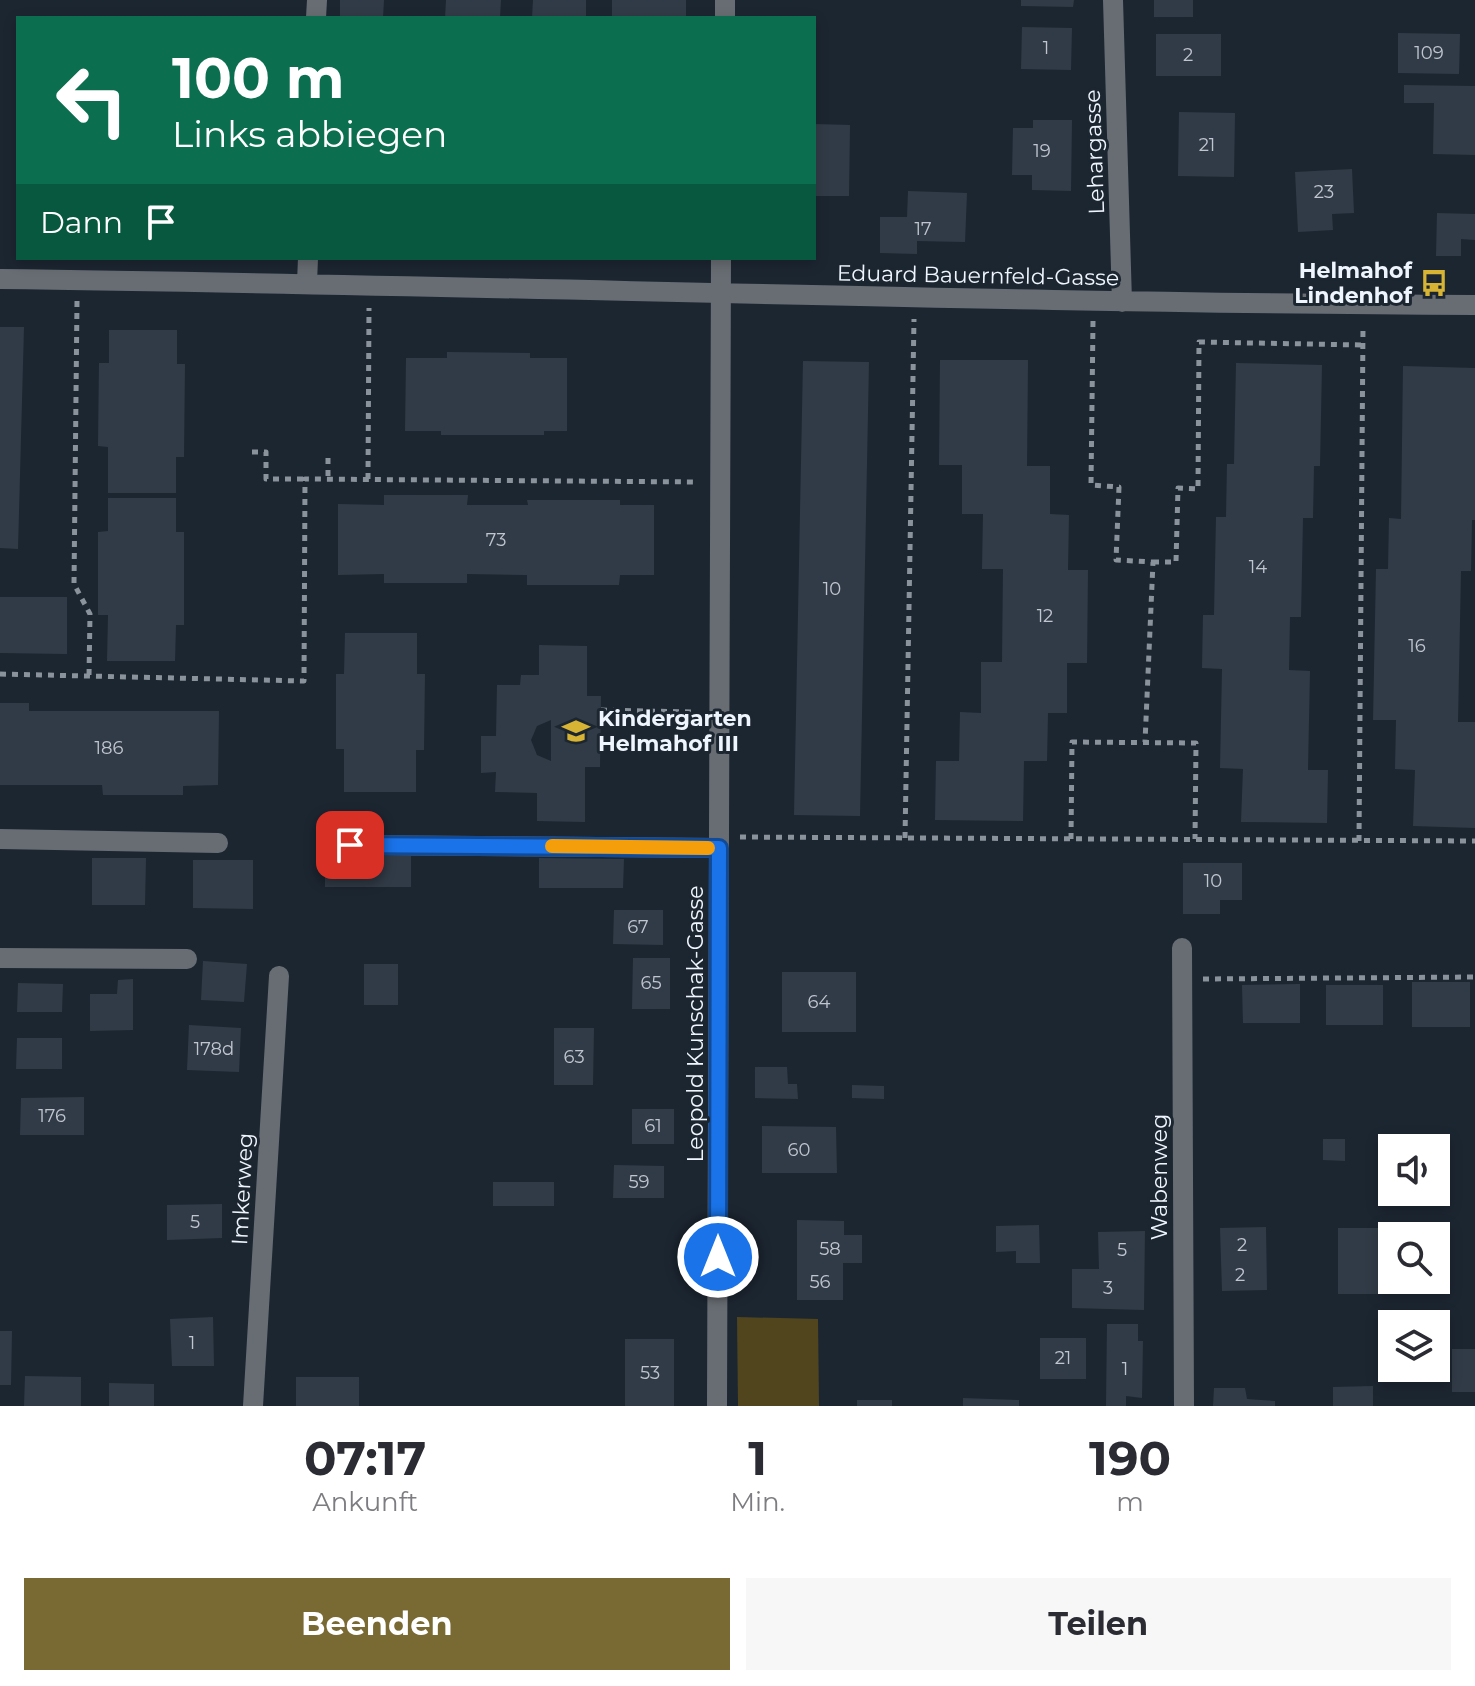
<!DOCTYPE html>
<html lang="de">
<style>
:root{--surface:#fff;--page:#f7f7f7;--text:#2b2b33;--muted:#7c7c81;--accent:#796933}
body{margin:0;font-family:Montserrat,sans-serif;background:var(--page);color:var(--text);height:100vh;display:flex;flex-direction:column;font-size:30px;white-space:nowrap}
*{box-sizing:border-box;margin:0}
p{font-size:26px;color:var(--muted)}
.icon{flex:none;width:44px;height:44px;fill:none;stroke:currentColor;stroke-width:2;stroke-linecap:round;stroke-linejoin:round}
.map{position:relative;height:1406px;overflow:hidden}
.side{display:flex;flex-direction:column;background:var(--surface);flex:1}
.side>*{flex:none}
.guide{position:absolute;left:16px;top:16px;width:800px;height:244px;border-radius:0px;box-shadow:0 4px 12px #0003;background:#0b6e4f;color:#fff;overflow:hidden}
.tools{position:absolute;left:1378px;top:1134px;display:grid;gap:16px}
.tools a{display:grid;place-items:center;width:72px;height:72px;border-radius:0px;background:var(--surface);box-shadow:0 4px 12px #0003;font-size:40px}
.pin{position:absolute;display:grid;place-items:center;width:68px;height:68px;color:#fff;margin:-34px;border-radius:16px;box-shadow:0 4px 12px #0006}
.me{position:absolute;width:88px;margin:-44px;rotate:0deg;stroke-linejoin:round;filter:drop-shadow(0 0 6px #0008)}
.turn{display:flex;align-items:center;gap:28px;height:168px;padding:0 24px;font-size:36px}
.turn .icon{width:104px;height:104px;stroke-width:2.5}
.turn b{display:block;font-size:56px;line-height:68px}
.then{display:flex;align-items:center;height:76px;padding:0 24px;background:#0003;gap:16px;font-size:30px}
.eta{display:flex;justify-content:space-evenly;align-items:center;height:136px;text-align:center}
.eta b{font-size:48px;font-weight:700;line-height:56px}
.primary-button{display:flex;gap:16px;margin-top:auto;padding:16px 24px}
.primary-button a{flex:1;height:92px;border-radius:0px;background:var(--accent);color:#fff;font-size:32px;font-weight:700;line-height:92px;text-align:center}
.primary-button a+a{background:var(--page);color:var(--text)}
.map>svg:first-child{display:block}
</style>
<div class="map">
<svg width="1475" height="1406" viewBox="0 0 1475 1406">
<rect width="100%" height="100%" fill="#1c2631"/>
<path fill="#51451e" d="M737 1317 818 1319 819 1406H738Z"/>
<path fill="#313b47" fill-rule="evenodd" d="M340 0H384L383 18H340Z
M446 0H501L500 18H445Z
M533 0H586V18H532Z
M612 0H686V18H612Z
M1021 0H1074L1073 7 1021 6Z
M1154 0H1193V17H1154Z
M1022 27 1072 28 1071 70 1021 69Z
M1398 33 1460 34 1459 74 1398 73Z
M1156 34H1221V76H1156Z
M1404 85 1475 86V155L1433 154 1434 103H1404Z
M1179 112 1235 113 1234 177 1178 176Z
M1033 120H1072L1071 191 1032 190V175H1012L1013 128H1033Z
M814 124 850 125 849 196H814Z
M1352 169 1354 213 1332 214 1333 230 1298 232 1295 172Z
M908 191 967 193 965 242 917 241V254L880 253V217H907Z
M1437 213 1475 214V240L1461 239V256H1436Z
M0 327H24L18 549 0 548Z
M109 330H177V364H185L184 457H176V493H108V447L98 446 99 363H109Z
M447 352 530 353V358H567V431H544V435H441V431H405L406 358H447Z
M940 360H1028L1027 466H1050V514L1069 515 1068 570H1088L1087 663H1067V713H1048L1047 761H1024L1023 821 935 820 936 761H959L960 712 981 713V662H1002L1003 569H982L983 514H962V465H939Z
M803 361 869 362 860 816 794 815Z
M1236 363 1322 365 1320 466H1314L1313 518H1303L1301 617H1290L1289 670 1310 671 1308 770H1328L1327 823 1241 822 1243 769 1220 768 1222 669 1202 668 1203 615H1214L1216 517H1226L1227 464H1234Z
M1403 366 1475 368V520H1472L1471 571H1461L1458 722H1475V828L1413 826 1415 770 1395 769 1396 720H1373L1376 569H1388L1389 518 1401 519Z
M384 495H468L467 505H528L527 500H620V505H654V575H620L619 585H527V575L467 574V583H384V574L338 575V504L384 505Z
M108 498H176V532H184V625H176L175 661H107L108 615H98V532L108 531Z
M0 597H67V654L0 653Z
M345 633H417V674H425L424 750H416V792H344V749H336V674H344Z
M539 645 587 646V696H601L600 767H585V822L537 821V793L495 792 496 772 481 773V736H496L497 685H520L521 675H539ZM551 720V761L537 755 531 740 537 726Z
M0 703H29V711H219L218 785 183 786V795H103L102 785H0Z
M325 856H411V887H325Z
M92 858H146L145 905H92Z
M539 858 624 859 623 888H539Z
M193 860H253V909L193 908Z
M1183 863H1242V900H1220V914H1183Z
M614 910H663V945L613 944Z
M633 958H670V1009H632Z
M203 961 247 964 244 1002 201 1000Z
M364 964H398V1005H364Z
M782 972H856V1032H782Z
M133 979V1030L90 1031V994H117L118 980Z
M1412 982H1470V1027H1412Z
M18 983 63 984 62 1012H17Z
M1300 984V1023H1243L1242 985Z
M1326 985H1383V1025H1326Z
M189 1025 241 1028 239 1072 187 1070Z
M554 1028H594L593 1085H554Z
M17 1038H62V1069H16Z
M755 1067H787L788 1084H797L798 1099 755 1098Z
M852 1085 884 1086V1099L852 1098Z
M84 1097V1135H20L21 1098Z
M632 1109H674V1144H632Z
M762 1126 836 1127 837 1173H762Z
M1323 1139H1345V1161L1323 1160Z
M614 1165 664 1166V1198H613Z
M493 1182H554V1206H493Z
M222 1204V1238L167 1240V1205Z
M797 1220 844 1221V1235H862V1263H843V1300H797Z
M1039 1225 1040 1263H1016V1251L996 1252V1226Z
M1266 1227 1267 1290 1222 1291 1220 1228Z
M1338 1228H1398V1236H1392V1280H1382V1294H1338Z
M1145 1231 1144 1310 1072 1308V1269H1099L1098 1232Z
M213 1317 214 1366H172L170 1319Z
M1107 1324H1138V1341H1143L1142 1398 1126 1396V1406H1106Z
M0 1331H12L11 1385H0Z
M1040 1338H1086V1379H1040Z
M625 1339H674V1406H625Z
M1452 1349H1475V1392H1452Z
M25 1376 81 1377V1406H24Z
M296 1377H359V1406H296Z
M109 1383 154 1384V1406H109Z
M1373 1386V1406H1333V1387Z
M1214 1388H1245L1247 1399 1275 1401V1406H1213Z
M963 1398 1019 1400V1406H963Z
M857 1400H892V1406H857Z"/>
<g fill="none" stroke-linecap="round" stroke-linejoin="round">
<path stroke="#8a929b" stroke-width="5" stroke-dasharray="6 6" stroke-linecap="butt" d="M77 301 74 584 90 614 89 676
M1093 321 1091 485 1119 487 1116 560 1153 562 1145 742
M252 452H266V479H305
M328 458V479
M368 479 369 308
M1153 562H1176L1178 488 1198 489 1199 342 1363 345
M0 674 304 681 305 479 698 482
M601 710 696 712
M740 837 1475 841
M905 838 914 319
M1071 839 1072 742 1196 743 1195 839
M1359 841 1363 326
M1203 979 1475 977"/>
<path stroke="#686d73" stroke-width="20" d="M1113 0 1122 302
M316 18 317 0
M725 18V0
M0 279C492 285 983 303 1475 305
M307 283 308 258
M0 839 218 843
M350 845 719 848
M1182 948 1184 1406
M0 958 187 959
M253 1406 279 976
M717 1406 721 258"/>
</g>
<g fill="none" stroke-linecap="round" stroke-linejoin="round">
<g stroke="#114b97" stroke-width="20">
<path id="route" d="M350 845 719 848 718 1257"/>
</g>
<use href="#route" stroke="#1a73e8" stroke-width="14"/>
<path stroke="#f59e0b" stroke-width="14" d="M552 846 708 848"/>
</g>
<defs>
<g id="bus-bare" transform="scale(2.16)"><path d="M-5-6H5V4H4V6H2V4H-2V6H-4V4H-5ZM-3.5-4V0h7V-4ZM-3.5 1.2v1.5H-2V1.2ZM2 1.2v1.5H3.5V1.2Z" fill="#d8b434" stroke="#1c2631" stroke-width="2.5" paint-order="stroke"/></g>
<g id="school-bare" transform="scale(2.16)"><path d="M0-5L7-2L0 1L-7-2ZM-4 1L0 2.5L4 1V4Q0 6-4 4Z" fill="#d8b434" stroke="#1c2631" stroke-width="2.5" paint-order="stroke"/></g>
</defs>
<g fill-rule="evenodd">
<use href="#bus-bare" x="1434" y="283"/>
<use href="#school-bare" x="576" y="731"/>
</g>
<g text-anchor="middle" stroke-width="6" stroke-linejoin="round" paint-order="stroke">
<g font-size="18" fill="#c0c6d0">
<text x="1046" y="54">1</text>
<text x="1429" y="59">109</text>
<text x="1188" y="61">2</text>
<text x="1207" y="151">21</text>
<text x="1042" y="157">19</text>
<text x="1324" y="198">23</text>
<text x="923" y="235">17</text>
<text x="496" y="546">73</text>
<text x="1258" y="573">14</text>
<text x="832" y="595">10</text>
<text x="1045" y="622">12</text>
<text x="1417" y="652">16</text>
<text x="109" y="754">186</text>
<text x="1213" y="887">10</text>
<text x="638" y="933">67</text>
<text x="651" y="989">65</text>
<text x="819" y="1008">64</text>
<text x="214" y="1055">178d</text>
<text x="574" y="1063">63</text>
<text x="52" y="1122">176</text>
<text x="653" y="1132">61</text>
<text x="799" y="1156">60</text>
<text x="639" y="1188">59</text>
<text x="195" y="1228">5</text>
<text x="1242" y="1251">2</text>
<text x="830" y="1255">58</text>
<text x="1122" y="1256">5</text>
<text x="1240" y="1281">2</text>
<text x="820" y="1288">56</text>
<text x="1108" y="1294">3</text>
<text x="192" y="1349">1</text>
<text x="1063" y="1364">21</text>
<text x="1125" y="1375">1</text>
<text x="650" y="1379">53</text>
</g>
<g font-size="22" fill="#eff5fd" stroke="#1c2631">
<text transform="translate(1094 152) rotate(-92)" y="8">Lehargasse</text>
<text transform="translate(978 275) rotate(1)" y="8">Eduard Bauernfeld-Gasse</text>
<text transform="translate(695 1024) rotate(-90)" y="8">Leopold Kunschak-Gasse</text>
<text transform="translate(1159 1177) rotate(-90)" y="8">Wabenweg</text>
<text transform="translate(242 1189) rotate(-87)" y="8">Imkerweg</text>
</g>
<g font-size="22" font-weight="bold" fill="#eff5fd" stroke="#1c2631" text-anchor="end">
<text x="1412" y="278">Helmahof<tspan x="1412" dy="25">Lindenhof</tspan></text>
<text x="598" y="726" text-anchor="start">Kindergarten<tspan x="598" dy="25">Helmahof III</tspan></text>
</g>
</g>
</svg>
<div class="tools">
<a><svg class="icon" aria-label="sound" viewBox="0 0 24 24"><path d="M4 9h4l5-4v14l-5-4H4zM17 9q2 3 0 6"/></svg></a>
<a><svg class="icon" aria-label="search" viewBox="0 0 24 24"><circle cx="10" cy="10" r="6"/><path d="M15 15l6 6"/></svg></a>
<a><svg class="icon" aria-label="layers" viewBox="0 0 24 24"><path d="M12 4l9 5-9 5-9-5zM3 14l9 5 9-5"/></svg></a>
</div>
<div class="pin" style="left:350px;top:845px;background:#d93025"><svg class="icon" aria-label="arrive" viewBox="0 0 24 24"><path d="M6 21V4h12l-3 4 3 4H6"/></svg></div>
<svg class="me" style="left:718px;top:1257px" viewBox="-20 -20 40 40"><circle r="17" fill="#1a73e8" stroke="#fff" stroke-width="3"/><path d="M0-11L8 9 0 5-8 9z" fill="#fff"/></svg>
<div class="guide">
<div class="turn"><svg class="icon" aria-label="left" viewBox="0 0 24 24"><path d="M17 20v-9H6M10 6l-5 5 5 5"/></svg><div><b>100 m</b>Links abbiegen</div></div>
<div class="then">Dann<svg class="icon" aria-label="arrive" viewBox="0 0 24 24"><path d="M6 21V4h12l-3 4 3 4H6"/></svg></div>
</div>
</div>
<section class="side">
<div class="eta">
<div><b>07:17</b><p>Ankunft</p></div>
<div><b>1</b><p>Min.</p></div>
<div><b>190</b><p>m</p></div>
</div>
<div class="primary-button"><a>Beenden</a><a>Teilen</a></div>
</section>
